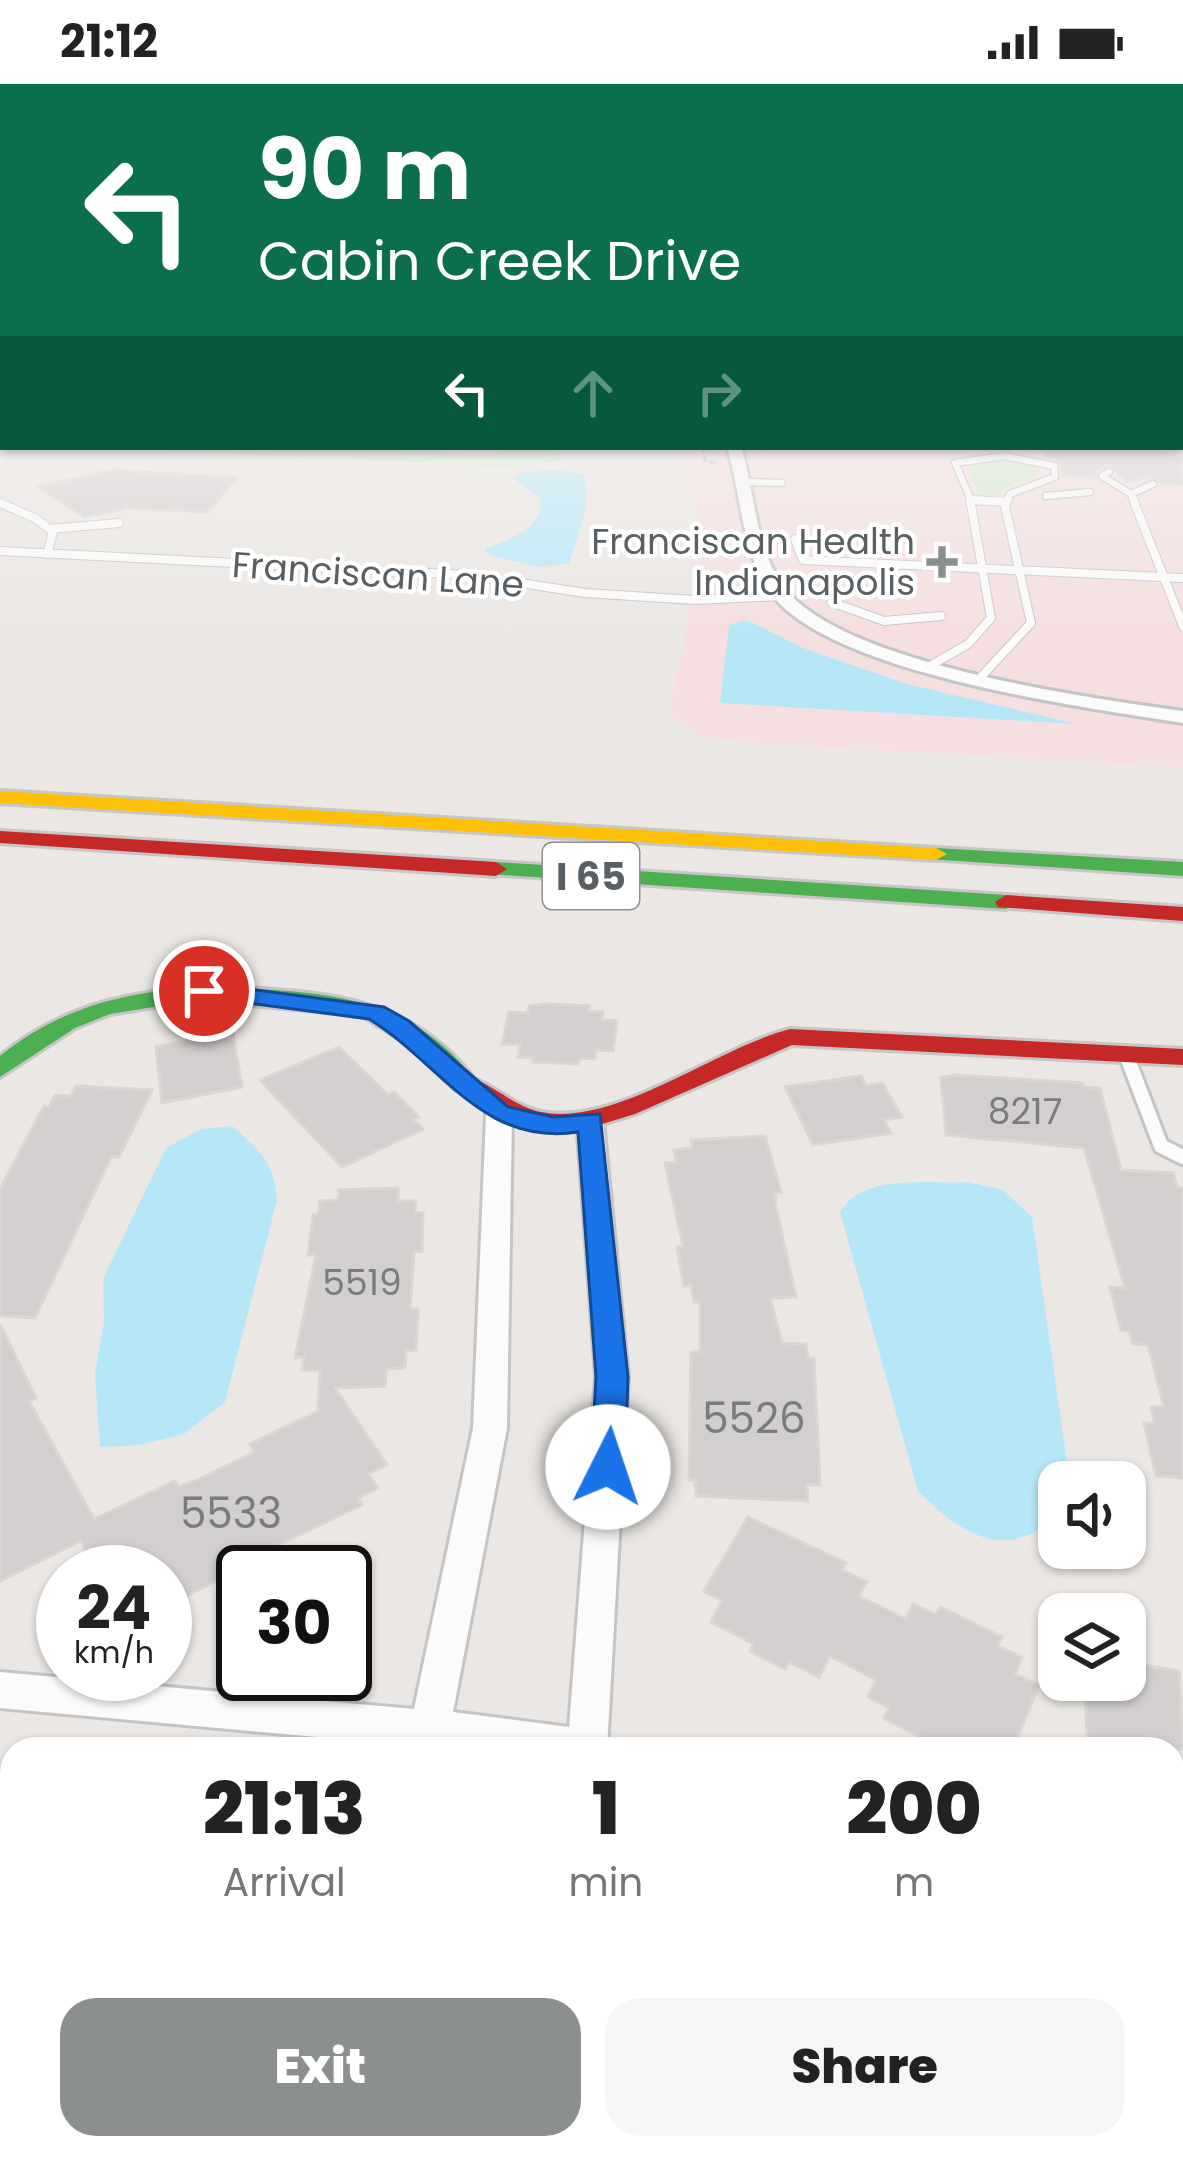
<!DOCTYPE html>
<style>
:root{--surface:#fff;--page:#f6f6f6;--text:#222;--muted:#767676;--accent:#8c8f90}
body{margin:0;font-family:Poppins,sans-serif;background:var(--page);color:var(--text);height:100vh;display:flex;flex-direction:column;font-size:45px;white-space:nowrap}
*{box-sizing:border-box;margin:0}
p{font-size:39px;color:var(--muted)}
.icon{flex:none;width:66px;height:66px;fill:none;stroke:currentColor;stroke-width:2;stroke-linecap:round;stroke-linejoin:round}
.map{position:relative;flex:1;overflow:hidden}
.panel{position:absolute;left:0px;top:1653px;width:1185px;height:423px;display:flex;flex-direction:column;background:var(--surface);border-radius:36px 36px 0 0;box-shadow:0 3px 9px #0004}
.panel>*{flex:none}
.top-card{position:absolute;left:0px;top:0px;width:1185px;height:366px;box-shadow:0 3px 9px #0004;background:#0b6e4f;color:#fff;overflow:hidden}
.controls{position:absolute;left:1038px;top:1377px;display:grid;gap:24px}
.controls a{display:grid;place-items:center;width:108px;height:108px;border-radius:24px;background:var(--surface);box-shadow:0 3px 9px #0004;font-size:60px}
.speed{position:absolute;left:36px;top:1461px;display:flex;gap:24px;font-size:60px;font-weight:700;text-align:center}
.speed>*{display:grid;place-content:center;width:156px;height:156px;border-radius:50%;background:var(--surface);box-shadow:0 3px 9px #0004;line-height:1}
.speed small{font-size:30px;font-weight:400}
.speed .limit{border:6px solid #111;border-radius:18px;background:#fff;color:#111}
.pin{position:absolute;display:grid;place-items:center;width:102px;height:102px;color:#fff;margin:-51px;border:6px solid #fff;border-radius:50%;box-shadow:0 3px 12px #0007}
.me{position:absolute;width:132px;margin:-66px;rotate:4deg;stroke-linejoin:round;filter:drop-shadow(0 0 9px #0008)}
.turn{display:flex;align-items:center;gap:42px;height:252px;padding:0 60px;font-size:54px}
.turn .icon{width:156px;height:156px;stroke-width:2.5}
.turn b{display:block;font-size:84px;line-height:102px}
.lanes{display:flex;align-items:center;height:114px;padding:0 60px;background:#0003;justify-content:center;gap:60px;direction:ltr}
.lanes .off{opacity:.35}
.eta{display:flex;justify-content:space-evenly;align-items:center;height:204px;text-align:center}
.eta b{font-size:72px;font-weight:800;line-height:84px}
.action{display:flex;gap:24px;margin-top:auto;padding:24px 60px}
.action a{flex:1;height:138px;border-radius:36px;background:var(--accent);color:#fff;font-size:48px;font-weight:800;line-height:138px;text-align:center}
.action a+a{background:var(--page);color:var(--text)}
.status{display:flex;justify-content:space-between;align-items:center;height:84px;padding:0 60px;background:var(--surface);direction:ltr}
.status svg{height:33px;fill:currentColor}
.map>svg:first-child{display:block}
</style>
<div class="status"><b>21:12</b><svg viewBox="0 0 49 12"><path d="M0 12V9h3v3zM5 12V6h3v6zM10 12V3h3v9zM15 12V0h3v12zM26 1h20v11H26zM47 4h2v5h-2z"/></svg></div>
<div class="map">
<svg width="1183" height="2075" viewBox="0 0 1183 2075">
<rect width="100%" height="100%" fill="#eae7e4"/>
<path fill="#f5dfe0" d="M1183 264V683L766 660 701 653 669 629 705 453 674 363H1182Z"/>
<path fill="#d4e8cc" d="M100 363H337L495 371 500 363H558L561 370 558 378 501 383Z
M991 375 1022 377 1039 385 1037 391 1009 402 994 414 980 413 968 383Z"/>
<path fill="#b6e7f7" d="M563 385 584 391C591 421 579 450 569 479L539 483 490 471 485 465C510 455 541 446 541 415L514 395 522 388Z
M747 536 803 564 907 600 1077 640 720 619 729 541Z
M232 1042C259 1065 275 1080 277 1116L225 1318 184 1350 140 1361 100 1363 95 1289 104 1238 103 1195 166 1064 201 1045Z
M967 1098 1003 1106 1032 1133 1068 1386 1067 1398H1059V1429C1008 1480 963 1452 918 1407L840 1128C863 1089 927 1100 967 1098Z"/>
<path fill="#d2cfce" stroke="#dad6d3" stroke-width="3" d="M1041 363H1147L1183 375V401L1160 400 1153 393 1126 398 1110 381 1097 386 1095 394 1062 391 1060 378 1045 372Z
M113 386 157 389 238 393 208 428 129 424 84 433 38 403Z
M547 920 589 922 588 927 603 928 602 936 617 937 613 967 595 966V975L580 974 578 980 533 978 534 974 518 973 520 961 502 960 509 928 528 929 529 922Z
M217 950H233L242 1003 162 1019 156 963Z
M339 963 388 1011 394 1008 419 1033 413 1035 423 1045 342 1083 260 996Z
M955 991 1083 999V1003L1100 1004 1121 1086 1173 1089 1177 1103 1183 1104V1394L1156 1392 1144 1339H1154L1151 1323H1164L1148 1261 1133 1260 1129 1247 1121 1246 1110 1203 1125 1204 1084 1064 946 1051 941 994Z
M861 992 866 1002 882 999 902 1033 884 1036 891 1049 813 1061 785 1003Z
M76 1002 152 1006 119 1073H111L35 1234 0 1232V1105L44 1022 49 1023 55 1011 71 1012Z
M765 1052 781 1108 775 1109 776 1123 796 1213 770 1214 782 1259 806 1260 808 1275H814L820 1401H807L808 1417 696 1412 695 1396H689L691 1268H700V1218H694L691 1201 684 1202 677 1163 683 1162 665 1079H676L674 1066 693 1064 691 1056Z
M398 1104V1117H416L415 1129H423L422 1167 414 1168 410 1225H418L416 1266 406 1267 405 1284 386 1285 385 1302 335 1304 387 1381 368 1390 378 1404 358 1414 362 1421 221 1488 224 1493 165 1523V1488H95L81 1457 0 1497V1240L36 1314 29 1317 94 1435 175 1397 178 1403 197 1396 255 1368 250 1360 318 1327 320 1286H302L304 1273 295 1274 316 1171H308L313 1131H318L320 1117 338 1116 339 1106Z
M748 1433 846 1479 842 1486 867 1498 859 1512 906 1535 913 1520 936 1531 940 1523 1002 1553 998 1562 1022 1573 1015 1590 1039 1601 1013 1665H943L884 1634 889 1624 868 1613 876 1596 830 1572 819 1593 789 1578 785 1585 750 1567 754 1560 711 1538 722 1517 704 1507Z
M1125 1578 1179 1587 1183 1665H1088L1084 1596H1125Z"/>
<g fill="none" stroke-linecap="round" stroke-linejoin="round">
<g stroke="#c5c5c5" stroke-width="9">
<path id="lane-far2" d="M1109 388 1102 392 1131 410 1153 400
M745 398 782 399
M1131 410 1134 418
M1046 412 1090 408
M971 416 1006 418
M972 418 955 379 1004 372 1054 382 1055 393 1010 410 1007 418"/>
</g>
<g stroke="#c5c5c5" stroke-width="10">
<path id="lane-far1" d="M1133 415 1183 542
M971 416 1006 418
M0 419 35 434 53 448 47 470
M50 445 119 439
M795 455 803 476 1183 494
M0 467 468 491 585 509 695 516 781 512
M831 518 884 537 941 532
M930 582 968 560 991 534 970 415
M979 595 1031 539 1005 422 1008 415"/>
</g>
<g stroke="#c5c5c5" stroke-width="20">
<path id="lane" d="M1126 970 1161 1062 1183 1073"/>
</g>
<g stroke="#c5c5c5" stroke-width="6">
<path id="street" d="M727 363H741C755 408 755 465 784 503 840 580 1090 614 1183 627V639C1086 624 834 590 773 512 741 471 742 411 727 363Z
M499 1021 512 1030 507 1344 453 1628 569 1643 596 1293 577 1037 590 1028 603 1037 628 1293 607 1665H448L0 1624V1588L414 1625 473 1344 486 1030Z
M1173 1815 1183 1817V1861L1173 1859Z
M492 2064H540L537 2075H489Z
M633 2064H681L679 2075H631Z"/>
</g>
<g stroke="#c6c6c6" stroke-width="6">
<path id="fast" d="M936 764 1183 778V792L928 775 925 770Z
M496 778 1006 811 1017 818 1006 825 488 790 485 785Z
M217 903C321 908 410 908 478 1000L474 1006H456L405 958 361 931 217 918 178 919 110 930 75 944 0 993V972C64 920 136 905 217 903Z"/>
</g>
<g stroke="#c6c6c6" stroke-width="6">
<path id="slow" d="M0 707 936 764 947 770 936 776 0 719Z"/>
</g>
<g stroke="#c6c6c6" stroke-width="6">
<path id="jam" d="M0 747 496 778 507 785 496 792 0 759Z
M1006 811 1183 823V837L998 823 995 818Z
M790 945 1183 965V981L792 961 635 1030 586 1045 546 1047 497 1033 452 1000 465 992C493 999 512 1022 541 1028 616 1043 716 964 790 945Z"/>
</g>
<path stroke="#c5ccc7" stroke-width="3" stroke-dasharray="6 3" stroke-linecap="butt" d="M703 363 705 376 719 381"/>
<use href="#lane-far2" stroke="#fcfbfb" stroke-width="6"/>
<use href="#lane-far1" stroke="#fcfbfb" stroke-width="8"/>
<use href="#lane" stroke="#fcfbfb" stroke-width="14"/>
<use href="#street" fill="#fcfbfb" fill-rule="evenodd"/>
<use href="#fast" fill="#4caf50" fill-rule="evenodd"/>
<use href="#slow" fill="#ffc107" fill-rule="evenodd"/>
<use href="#jam" fill="#c62828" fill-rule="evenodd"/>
</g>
<linearGradient id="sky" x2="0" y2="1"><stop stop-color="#94c8ee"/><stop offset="0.48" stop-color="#f6f4f3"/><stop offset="1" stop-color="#f6f4f3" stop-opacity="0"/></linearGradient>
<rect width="1183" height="554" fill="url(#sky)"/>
<path fill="#1a73e8" stroke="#114b97" stroke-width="3" d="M204 899 384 923 409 937 508 1023 553 1033 600 1030 628 1293 625 1383 620 1393 608 1397 596 1393 591 1383 596 1293 578 1048C482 1063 441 979 369 935L195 912 191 907Z"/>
<path fill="#8c8f90" stroke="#fff" stroke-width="4.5" d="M936 460h12v12h12v12h-12v12h-12v-12h-12v-12h12z"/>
<g text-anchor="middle" stroke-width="9" stroke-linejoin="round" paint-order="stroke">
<g font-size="36" fill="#595f63" stroke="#fff" text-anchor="end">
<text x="915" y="470">Franciscan Health<tspan x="915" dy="41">Indianapolis</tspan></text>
</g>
<g font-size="36" fill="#595f63" stroke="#fff">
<text transform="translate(378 490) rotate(4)" y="13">Franciscan Lane</text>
</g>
<g font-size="36" fill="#787c7f">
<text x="1025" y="1040">8217</text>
<text x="362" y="1211">5519</text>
</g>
<rect fill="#fff" stroke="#8b8f92" stroke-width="3" x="543" y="759" width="96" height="66" rx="9"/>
<g font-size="39" font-weight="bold" fill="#595f63">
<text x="591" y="806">I 65</text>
</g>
<g font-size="42" fill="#787c7f">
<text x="754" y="1349">5526</text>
<text x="231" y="1444">5533</text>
</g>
</g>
</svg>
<div class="controls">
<a><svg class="icon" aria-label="sound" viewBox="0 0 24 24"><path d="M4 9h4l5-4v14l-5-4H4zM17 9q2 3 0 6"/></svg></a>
<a><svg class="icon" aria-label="layers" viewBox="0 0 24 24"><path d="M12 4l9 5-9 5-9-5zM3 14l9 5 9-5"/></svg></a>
</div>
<div class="speed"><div>24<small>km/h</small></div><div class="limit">30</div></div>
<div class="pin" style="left:204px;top:907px;background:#d93025"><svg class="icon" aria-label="arrive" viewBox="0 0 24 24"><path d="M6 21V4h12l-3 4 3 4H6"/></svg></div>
<svg class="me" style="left:608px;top:1383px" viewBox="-20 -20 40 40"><circle r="19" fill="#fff"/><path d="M0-13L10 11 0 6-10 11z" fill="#1a73e8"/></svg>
<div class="top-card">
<div class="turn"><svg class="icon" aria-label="left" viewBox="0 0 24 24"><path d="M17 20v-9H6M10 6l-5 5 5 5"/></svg><div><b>90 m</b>Cabin Creek Drive</div></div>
<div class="lanes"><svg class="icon" aria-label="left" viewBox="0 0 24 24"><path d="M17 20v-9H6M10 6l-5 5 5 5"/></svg><svg class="icon off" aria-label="ahead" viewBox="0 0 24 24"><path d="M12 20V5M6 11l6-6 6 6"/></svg><svg class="icon off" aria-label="right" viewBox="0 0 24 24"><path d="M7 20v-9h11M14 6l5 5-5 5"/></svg></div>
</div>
<section class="panel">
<div class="eta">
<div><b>21:13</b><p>Arrival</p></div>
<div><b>1</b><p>min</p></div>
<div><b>200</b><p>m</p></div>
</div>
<div class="action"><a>Exit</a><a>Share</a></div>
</section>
</div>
